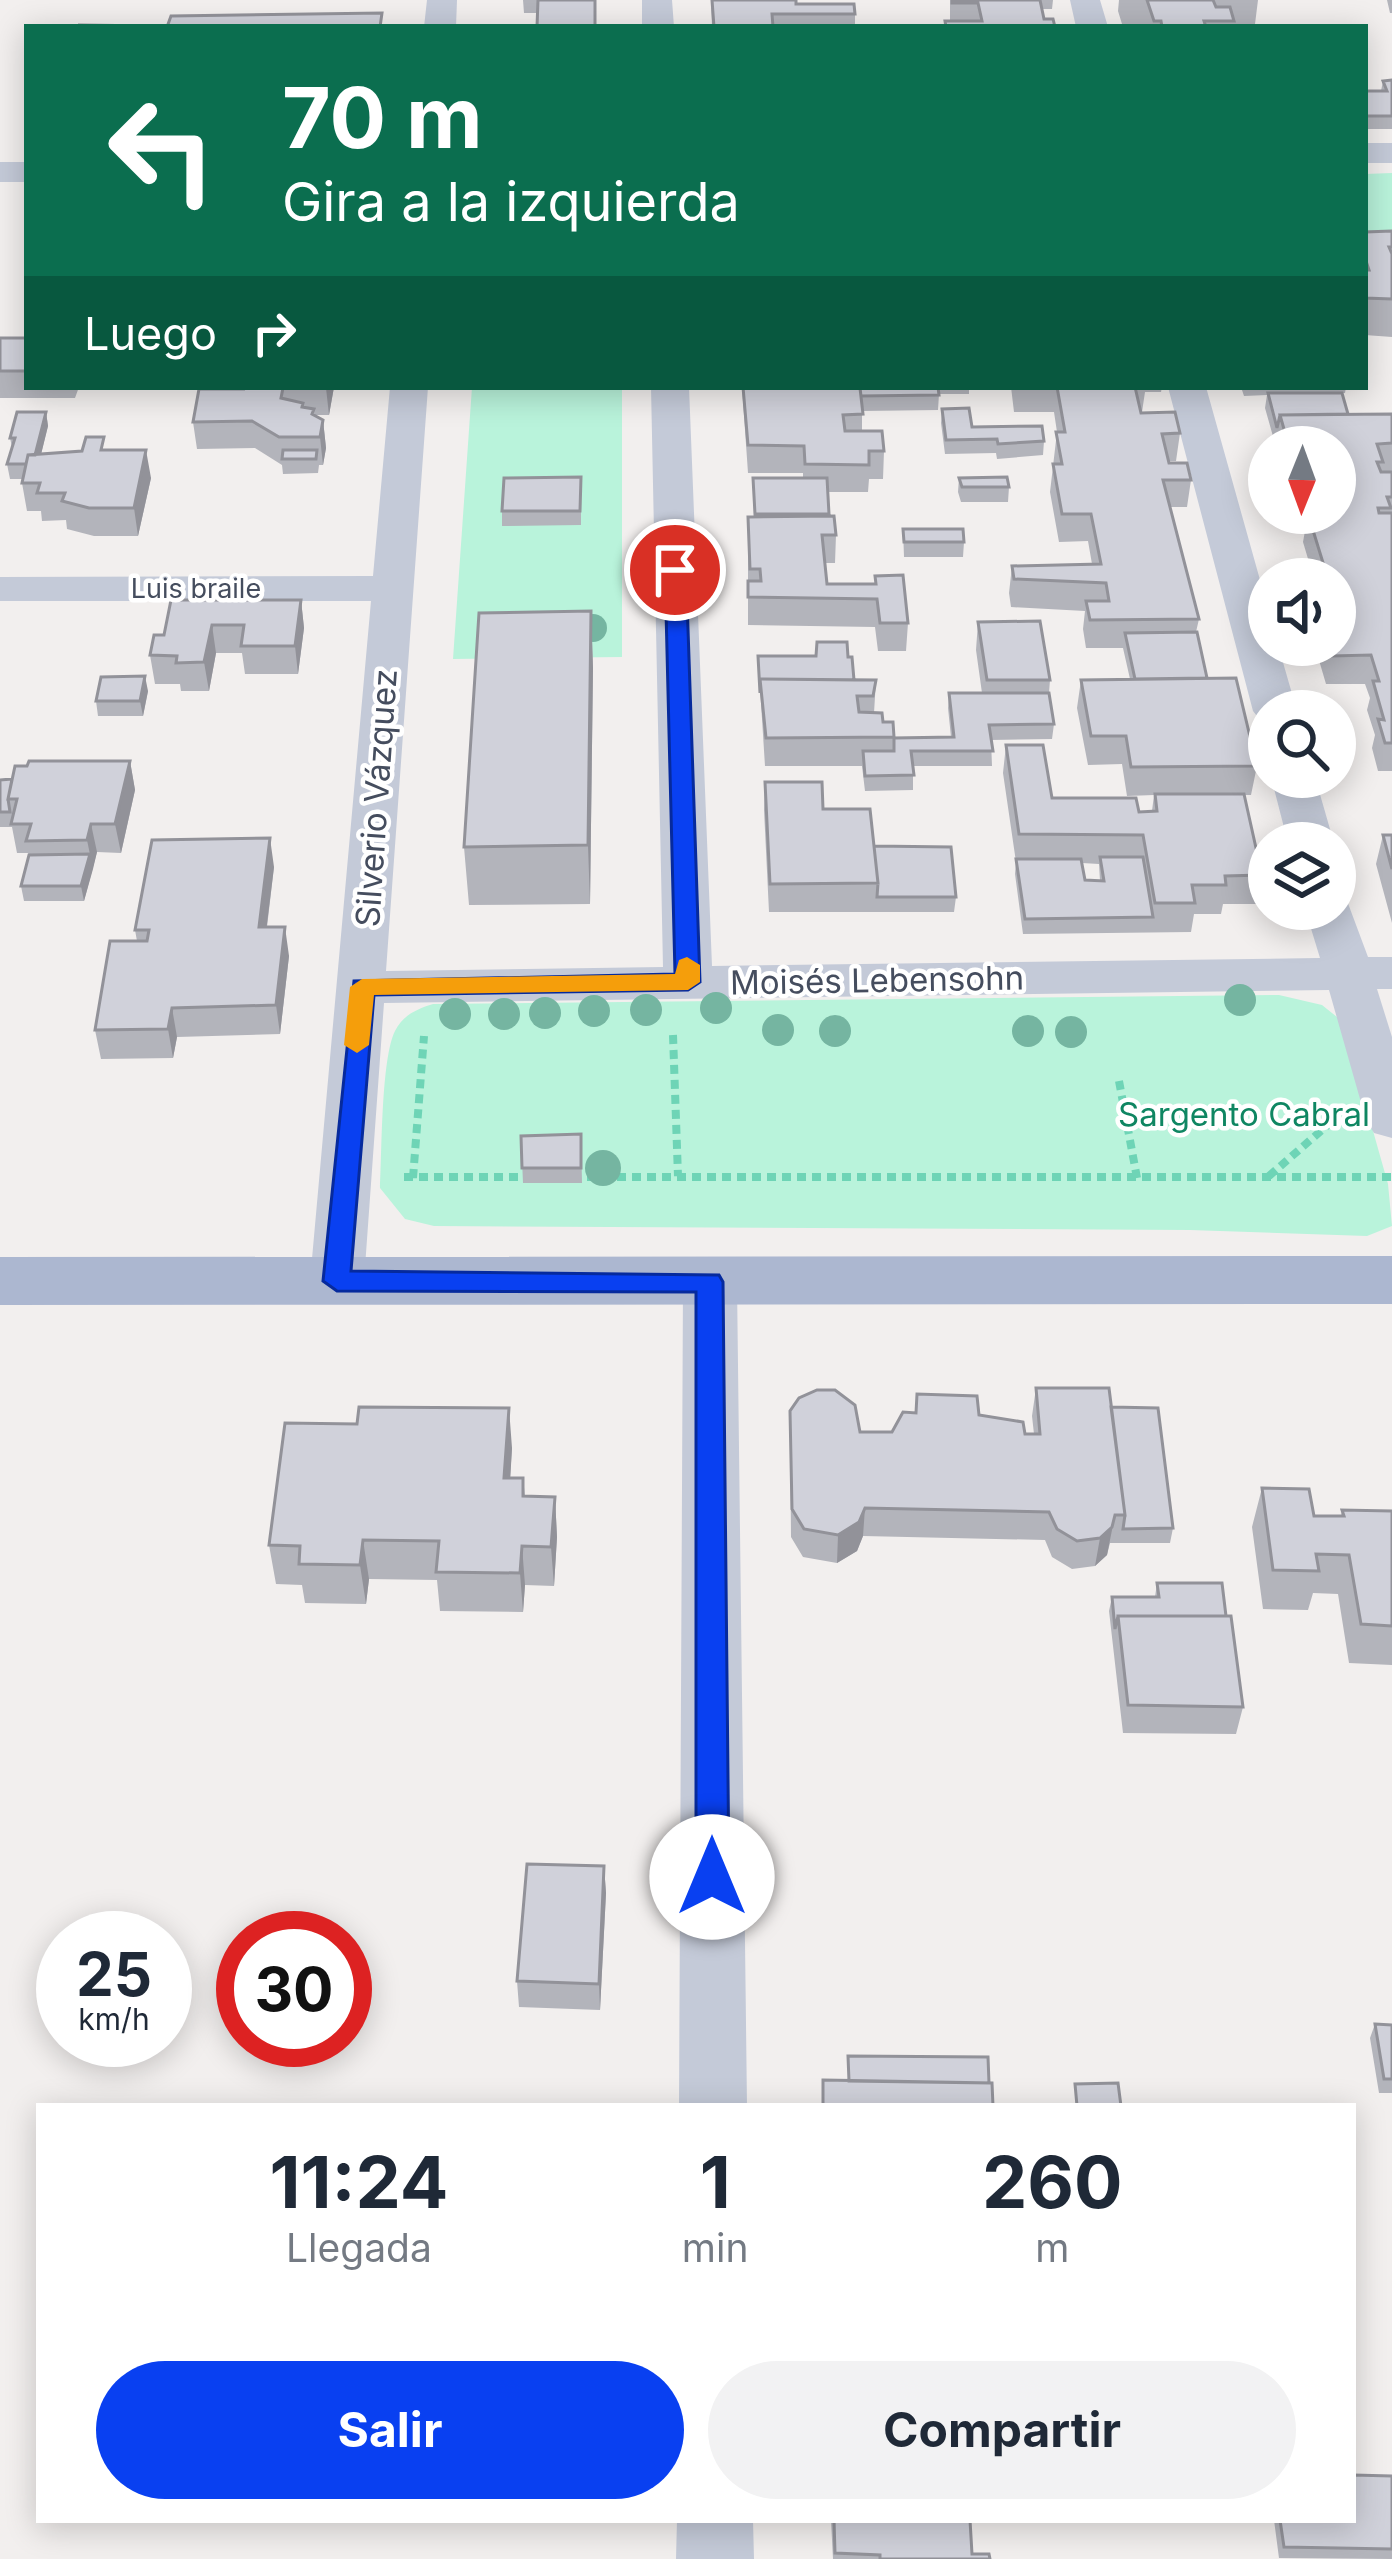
<!DOCTYPE html>
<html lang="es">
<meta charset="utf-8">
<style>
:root{--surface:#fff;--page:#f2f2f3;--text:#1f2937;--muted:#747a83;--accent:#0940f1}
body{margin:0;font-family:Inter,sans-serif;background:var(--page);color:var(--text);height:100vh;display:flex;flex-direction:column;font-size:45px;white-space:nowrap}
*{box-sizing:border-box;margin:0}
p{font-size:39px;color:var(--muted)}
.icon{flex:none;width:66px;height:66px;fill:none;stroke:currentColor;stroke-width:2;stroke-linecap:round;stroke-linejoin:round}
.map{position:relative;flex:1;overflow:hidden}
.sheet{position:absolute;left:36px;top:2103px;width:1320px;height:420px;display:flex;flex-direction:column;background:var(--surface);border-radius:0px;box-shadow:0 6px 30px #0003}
.sheet>*{flex:none}
.guide{position:absolute;left:24px;top:24px;width:1344px;height:366px;border-radius:0px;box-shadow:0 6px 30px #0003;background:#0b6e4f;color:#fff;overflow:hidden}
.needle{width:78px;rotate:181deg}
.controls{position:absolute;left:1248px;top:426px;display:grid;gap:24px}
.controls a{display:grid;place-items:center;width:108px;height:108px;border-radius:50%;background:var(--surface);box-shadow:0 6px 30px #0003;font-size:60px}
.speed{position:absolute;left:36px;top:1911px;display:flex;gap:24px;font-size:60px;font-weight:700;text-align:center}
.speed>*{display:grid;place-content:center;width:156px;height:156px;border-radius:50%;background:var(--surface);box-shadow:0 6px 30px #0003;line-height:1}
.speed small{font-size:30px;font-weight:400}
.speed .limit{border:18px solid #d22;background:#fff;color:#111}
.pin{position:absolute;display:grid;place-items:center;width:102px;height:102px;color:#fff;margin:-51px;border:6px solid #fff;border-radius:50%;box-shadow:0 3px 12px #0007}
.me{position:absolute;width:132px;margin:-66px;rotate:0deg;stroke-linejoin:round;filter:drop-shadow(0 0 9px #0008)}
.turn{display:flex;align-items:center;gap:42px;height:252px;padding:0 60px;font-size:54px}
.turn .icon{width:156px;height:156px;stroke-width:2.5}
.turn b{display:block;font-size:84px;line-height:102px}
.then{display:flex;align-items:center;height:114px;padding:0 60px;background:#0003;gap:24px;font-size:45px}
.eta{display:flex;justify-content:space-evenly;align-items:center;height:204px;text-align:center}
.eta b{font-size:72px;font-weight:700;line-height:84px}
.cta{display:flex;gap:24px;margin-top:auto;padding:24px 60px}
.cta a{flex:1;height:138px;border-radius:72px;background:var(--accent);color:#fff;font-size:48px;font-weight:700;line-height:138px;text-align:center}
.cta a+a{background:var(--page);color:var(--text)}
.map>svg:first-child{display:block}
</style>
<div class="map">
<svg width="1392" height="2559" viewBox="0 0 1392 2559">
<rect width="100%" height="100%" fill="#f2efee"/>
<path fill="#b9f3db" d="M1392 173V266H1365V174Z
M472 387H622V657L453 659Z
M1279 995 1322 1005 1342 1021 1388 1184 1392 1226 1367 1236 1190 1230 434 1226 405 1219 380 1188C382 1153 381 1059 395 1031 403 1015 417 1009 433 1004Z"/>
<g fill="none" stroke-linecap="round" stroke-linejoin="round">
<path stroke="#6ed4b6" stroke-width="8" stroke-dasharray="9 6" stroke-linecap="butt" d="M673 1035 678 1176
M1119 1081 1137 1178
M1269 1176 1330 1123
M404 1177H533
M572 1177H1392
M413 1178 424 1036"/>
<path fill="#c4cad8" fill-rule="evenodd" d="M427 0H457L456 27H424Z
M642 0H672L674 27H642Z
M1070 0H1100L1108 27H1076Z
M1365 143H1392V163H1365Z
M0 162H27V182H0Z
M390 387H428L386 971 663 967 651 387H689L712 966 1320 958 1305 909H1335V895L1346 898 1368 957H1392V989H1377L1392 1037V1138L1374 1133 1366 1120 1329 990 384 1003 364 1281 356 1295 337 1301 318 1295 310 1281 371 601H0V577L373 576Z
M1168 387H1206L1269 612V645H1278L1297 711H1269V723L1260 720 1253 711Z
M1271 777H1315L1334 843H1288Z
M710 1263 729 1269 737 1283 747 2106H679L683 1283 691 1269Z
M677 2520H753L754 2559H676Z"/>
<path fill="#acb7d0" fill-rule="evenodd" d="M1392 1256V1304L0 1305V1257Z"/>
</g>
<g fill="#75b5a1">
<circle cx="593" cy="628" r="14"/>
<circle cx="1240" cy="1000" r="16"/>
<circle cx="716" cy="1008" r="16"/>
<circle cx="646" cy="1010" r="16"/>
<circle cx="594" cy="1011" r="16"/>
<circle cx="545" cy="1013" r="16"/>
<circle cx="455" cy="1014" r="16"/>
<circle cx="504" cy="1014" r="16"/>
<circle cx="778" cy="1030" r="16"/>
<circle cx="835" cy="1031" r="16"/>
<circle cx="1028" cy="1031" r="16"/>
<circle cx="1071" cy="1032" r="16"/>
<circle cx="603" cy="1168" r="18"/>
</g>
<path fill="#b3b4bb" fill-rule="evenodd" d="M523 0H595L538 13H524Z
M711 0H796V4L855 14V27H712Z
M950 0H1053L1052 9H1041L1044 19 1055 27H945V21H950Z
M1119 0H1258L1255 24H1234L1233 27H1145L1144 24H1122L1118 11Z
M1387 0H1392V13H1390Z
M1392 80V129H1365V91H1381L1383 81Z
M1392 231V337L1365 335V232Z
M0 338H27V387H79L75 398H0Z
M231 387H334L329 415H315L323 420 326 448 323 465H319L318 473 283 474 282 465 255 448 197 449 193 422Z
M742 387H969V394H939L938 410 862 411V431L884 451 883 479H869L868 492H828L829 516 836 535 835 563H825L827 584H875L908 623 906 651H878L875 627 748 625V517H754L753 478H803V473H748Z
M1011 387H1162L1161 392H1145L1142 412 1180 433 1176 461H1169V463L1191 480 1187 507H1170L1199 619 1196 632 1207 678 1257 766 1251 795H1244L1262 875 1257 904H1223L1221 914H1194L1191 932 1023 934 1015 874 1016 862 1003 773 1006 745 1052 798 1139 812 1152 811 1154 795 1127 796 1122 764 1088 765 1077 708 1081 680 1130 679 1123 648H1086L1083 629 1085 611 1011 607 1009 593 1012 566 1092 564 1088 541 1059 542 1050 492 1057 432 1054 412H1014ZM1082 863 1099 864 1100 881 1085 880Z
M1241 387H1346L1345 393H1336L1348 414H1392V471L1381 472H1392V771H1378L1372 748 1375 735 1367 710 1370 698 1365 684H1326L1316 650 1317 645H1335V579H1314L1303 542 1308 514 1335 513V447H1276L1265 408 1267 395 1244 396Z
M942 409 972 427 1044 441 1043 455 997 459 996 453 945 454 941 423Z
M46 412 48 426 41 454 106 450 151 478 138 536H94L67 529 66 520 42 521 41 511H27L22 483 23 479H10L7 464 12 447 10 438Z
M581 477V525L502 526V511Z
M959 478 1009 487 1008 502H961L958 492Z
M903 529 964 542 963 557H904Z
M301 600 304 628 298 674H245L242 653H216L209 691H181L180 684H155L150 655 164 635Z
M591 611 593 668 590 904 469 905 464 847Z
M978 622 1050 680 1049 693 1054 724 1052 739 991 740 992 766H913V790L865 791 862 766H765L758 656 848 657 854 680H876L874 713 894 738 951 737 948 708 949 693H982L976 650Z
M148 691 143 716H98L96 701Z
M130 761 135 790 121 853 97 852 84 901H24L21 886 29 855 28 853H17L12 827H0V780L12 779Z
M765 782 823 809 874 846 956 897 954 912H769L764 810Z
M1383 835H1392V923L1376 864Z
M274 867 267 927 289 956 280 1034 177 1037 173 1058 101 1059 95 1030 137 941 135 930Z
M581 1134 582 1183H523L521 1136Z
M1036 1388 1111 1407 1173 1528 1170 1543H1110L1107 1555 1095 1566 1072 1569 1052 1557 1045 1540 863 1536 857 1551 837 1563 803 1557 791 1537 790 1411 860 1432H892L915 1413 917 1394 979 1415 1025 1434H1034L1032 1416Z
M512 1448 510 1478H523L525 1496 555 1497 557 1537 554 1586 525 1585 523 1612 440 1611 437 1580 369 1579 366 1604 305 1603 302 1585 276 1584 269 1545Z
M1262 1488 1314 1516H1341L1342 1510 1392 1511V1665L1349 1663 1338 1594 1313 1593 1308 1610 1263 1609 1252 1527Z
M1157 1583 1226 1616 1243 1707 1236 1734 1123 1733 1109 1611 1112 1597H1155Z
M604 1866 606 1893 600 2010 519 2007 517 1981Z
M1375 2024 1392 2025V2093H1379L1370 2038Z
M1392 2476V2559L1279 2558 1274 2520H1353Z
M831 2520H970L972 2554 990 2559H833Z"/>
<path fill="#929299" d="M334 387 329 415 326 388Z
M46 412 48 426 35 479 32 464Z
M323 420 326 448 323 465 320 437Z
M146 450 151 478 138 536 134 508Z
M301 600 304 628 298 674 295 646Z
M591 611 593 668 590 904 588 845Z
M212 625 216 653 209 691 204 662Z
M145 676 148 691 143 716 140 701Z
M130 761 135 790 121 853 115 824Z
M91 824 97 852 93 869 87 840Z
M270 838 274 867 263 956 259 927Z
M90 854 93 869 84 901 81 886Z
M285 927 289 956 280 1034 276 1005Z
M172 1008 177 1037 173 1058 168 1029Z
M509 1408 512 1448 508 1517 504 1478Z
M555 1497 557 1537 554 1586 551 1547Z
M865 1508 863 1536 857 1551 837 1563 838 1535Z
M1115 1515 1107 1555 1095 1566 1100 1538Z
M363 1540 369 1579 366 1604 360 1565Z
M522 1546 525 1585 523 1612 520 1573Z
M604 1866 606 1893 600 2010 599 1984Z"/>
<path fill="#d0d1da" stroke="#929299" stroke-width="3" d="M538 0H595V27H537Z
M712 0H796V4H854L855 14H772L773 27H714Z
M952 0H1040L1044 19H1053L1055 27H946L945 21H982L978 3H952Z
M1147 0H1213L1216 7H1230L1234 21H1204L1206 27H1162L1161 21H1154Z
M382 13 380 27H167L171 16Z
M79 25 153 26 78 27Z
M1392 80V116H1365V91H1387L1383 81Z
M1392 231V247H1389L1392 254V299L1365 298V270H1369L1365 258V232Z
M0 338H27V371H0Z
M245 387H326L283 388 281 398 303 403 302 407 314 409 312 414 323 420 320 437H279L252 421 193 422 199 389H244Z
M743 387 860 388 863 414 843 415 845 431H882L884 451H869V465L805 464 804 446 748 445Z
M821 387H938L939 395 861 396 860 388Z
M1057 387H1135L1141 413 1175 412 1180 433 1162 434 1169 463H1187L1191 480H1163L1199 619 1090 620 1086 601H1109L1106 583 1014 579 1012 566 1101 564 1091 514H1062L1053 464H1062L1056 432H1065Z
M1268 393H1342L1348 414 1280 415 1277 428Z
M969 408 972 427 1042 426 1044 441 998 444 997 439 946 440 942 409Z
M17 412H46L35 455H28L26 464H7L15 438H10Z
M1392 414V443L1377 444 1383 462H1377L1381 472H1392V497H1387L1391 508H1378L1379 513H1392V743H1385L1378 719 1384 720 1373 681H1379L1371 655 1332 656 1329 645H1335V622H1351L1348 610H1338L1335 599V579H1328L1308 514 1335 513V447H1289L1280 415Z
M86 437H104L101 450H146L134 508H89L62 501 65 493H37L40 483H22L28 455 82 451Z
M283 450H317L316 459H282Z
M581 477 580 511H502L504 478Z
M1007 477 1009 487H962L959 478Z
M753 478H827L829 514H755Z
M834 516 836 535H822L827 584H876L875 576 903 575 908 623H880L877 599 748 597V581H761L760 569H750L748 517Z
M903 529H963L964 542H904Z
M171 600H301L295 646H241L244 625H212L204 662 176 663 177 656 150 655 154 635H164Z
M591 611 588 845 464 847 479 613Z
M1040 621 1050 680H987L978 622Z
M1197 632 1207 678 1135 679 1125 633Z
M817 642H847L848 657H852L854 680 760 679V693L758 656H816Z
M145 676 140 701H96L101 677Z
M1236 678 1257 766 1131 767 1126 736H1091L1081 680Z
M760 679 876 680 873 696H857L859 712 882 713 883 722H893L894 737 766 738Z
M949 693H1049L1054 724 989 725 993 751H911L914 775 865 776 863 751H894V738L954 737Z
M1006 745H1043L1052 798H1136L1139 812 1157 811 1155 794H1244L1262 875 1225 876 1226 885H1192L1195 903H1155L1143 835 1019 834Z
M29 761H130L115 824H91L87 840 26 841 31 824H11L17 799H8L15 766H27Z
M12 779 8 799 10 812H0V780Z
M765 782H822L823 809H870L878 883 770 884Z
M1383 835H1392V869Z
M270 838 259 927H285L276 1005 172 1008 168 1029 95 1030 110 941H147L149 930H135L152 840Z
M874 846 951 847 956 897H877L878 883Z
M90 854 81 886H21L29 855Z
M1100 857H1143L1153 917 1025 919 1016 859H1081L1085 880 1104 881Z
M581 1134V1168H522L521 1136Z
M1036 1388H1109L1125 1515H1115L1112 1527 1100 1538 1077 1541 1057 1529 1049 1512 865 1508 859 1522 838 1535 804 1529 792 1509 790 1411 799 1398 817 1390H835L855 1405 860 1432H892L903 1412 916 1413 917 1394 977 1396 979 1415 1023 1422 1025 1434H1040Z
M359 1407 509 1408 504 1478H523V1496L555 1497 551 1547 522 1546 520 1573 436 1572 439 1541 363 1540 360 1565 299 1564 300 1546 269 1545 285 1423 357 1424Z
M1111 1407 1158 1408 1173 1528 1123 1529 1125 1515Z
M1262 1488 1309 1489 1314 1516H1344L1342 1510 1392 1511V1626L1361 1624 1349 1555 1316 1554 1319 1571 1273 1570Z
M1157 1583H1222L1226 1616H1118L1115 1629 1112 1597H1159Z
M1118 1616H1231L1243 1707 1128 1705Z
M527 1864 604 1866 599 1984 517 1981Z
M1375 2024 1392 2025V2079H1384Z
M848 2056 988 2057 989 2083 849 2081Z
M823 2080 992 2083 993 2106H823Z
M1118 2083 1121 2106H1077L1075 2084Z
M1353 2475 1392 2476V2549L1284 2547 1280 2520H1353Z
M834 2520H970L972 2554H989L990 2559H880V2555L835 2553Z"/>
<path fill="#0940f1" stroke="#062a9d" stroke-width="3" d="M675 564 686 570 700 982 688 990 374 995 351 1271 719 1275 723 1282 729 1877 724 1888 712 1892 701 1888 696 1877V1292L337 1291 323 1281 354 981 675 974 665 570Z"/>
<path fill="#f59e0b" d="M687 957 700 965V982L688 990 374 995 369 1045 357 1053 344 1045 350 987 362 979 675 974 679 960Z"/>
<g text-anchor="middle" stroke-width="9" stroke-linejoin="round" paint-order="stroke">
<g font-size="27" fill="#454d5e" stroke="#fff">
<text x="196" y="598">Luis braile</text>
</g>
<g font-size="33" fill="#454d5e" stroke="#fff">
<text transform="translate(376 798) rotate(-86)" y="12">Silverio Vázquez</text>
<text transform="translate(877 980) rotate(-1)" y="12">Moisés Lebensohn</text>
</g>
<g font-size="33" fill="#0f8662" stroke="#fff">
<text x="1244" y="1126">Sargento Cabral</text>
</g>
</g>
</svg>
<div class="controls">
<a><svg class="needle" viewBox="-14 -14 28 28"><path d="M0-13l5 13h-10z" fill="#e53935"/><path d="M0 13l5-13h-10z" fill="#747a83"/></svg></a>
<a><svg class="icon" aria-label="sound" viewBox="0 0 24 24"><path d="M4 9h4l5-4v14l-5-4H4zM17 9q2 3 0 6"/></svg></a>
<a><svg class="icon" aria-label="search" viewBox="0 0 24 24"><circle cx="10" cy="10" r="6"/><path d="M15 15l6 6"/></svg></a>
<a><svg class="icon" aria-label="layers" viewBox="0 0 24 24"><path d="M12 4l9 5-9 5-9-5zM3 14l9 5 9-5"/></svg></a>
</div>
<div class="speed"><div>25<small>km/h</small></div><div class="limit">30</div></div>
<div class="pin" style="left:675px;top:570px;background:#d93025"><svg class="icon" aria-label="arrive" viewBox="0 0 24 24"><path d="M6 21V4h12l-3 4 3 4H6"/></svg></div>
<svg class="me" style="left:712px;top:1877px" viewBox="-20 -20 40 40"><circle r="19" fill="#fff"/><path d="M0-13L10 11 0 6-10 11z" fill="#0940f1"/></svg>
<div class="guide">
<div class="turn"><svg class="icon" aria-label="left" viewBox="0 0 24 24"><path d="M17 20v-9H6M10 6l-5 5 5 5"/></svg><div><b>70 m</b>Gira a la izquierda</div></div>
<div class="then">Luego<svg class="icon" aria-label="right" viewBox="0 0 24 24"><path d="M7 20v-9h11M14 6l5 5-5 5"/></svg></div>
</div>
<section class="sheet">
<div class="eta">
<div><b>11:24</b><p>Llegada</p></div>
<div><b>1</b><p>min</p></div>
<div><b>260</b><p>m</p></div>
</div>
<div class="cta"><a>Salir</a><a>Compartir</a></div>
</section>
</div>
